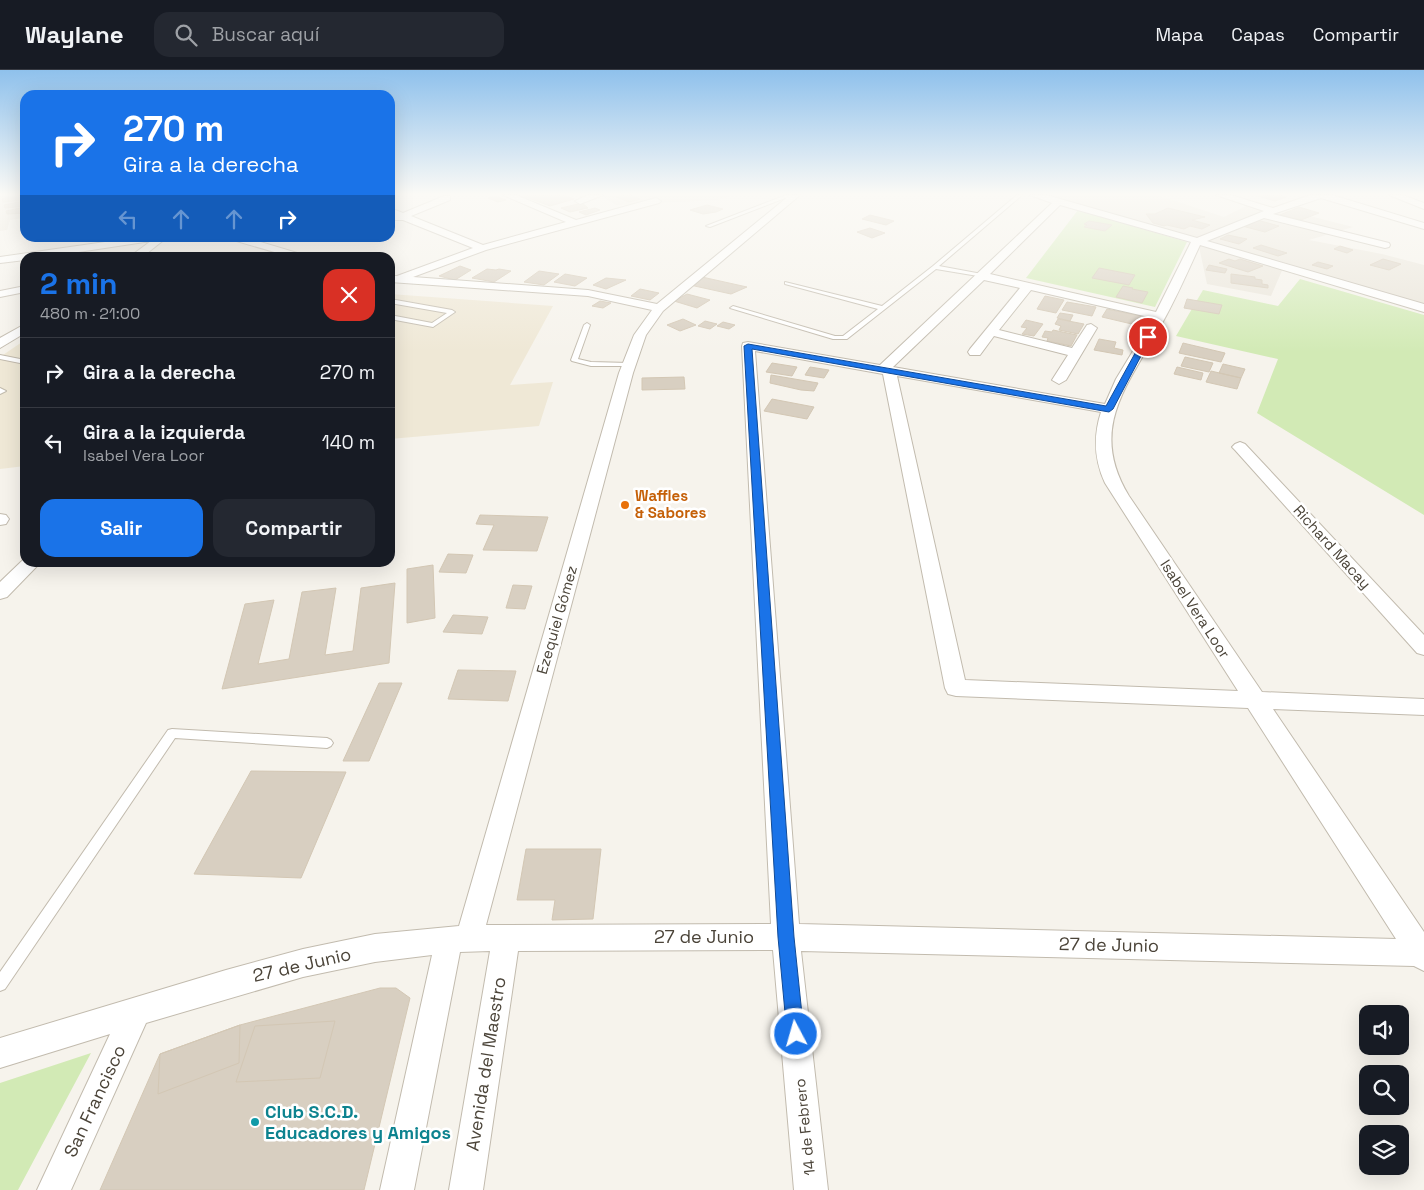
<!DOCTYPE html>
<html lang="es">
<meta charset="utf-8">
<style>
:root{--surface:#171b24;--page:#242831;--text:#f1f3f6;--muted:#9ea1a6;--line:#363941;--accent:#1a73e8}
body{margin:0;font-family:"Space Grotesk",sans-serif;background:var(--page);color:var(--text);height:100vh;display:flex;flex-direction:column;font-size:19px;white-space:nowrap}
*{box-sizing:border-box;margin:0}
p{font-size:16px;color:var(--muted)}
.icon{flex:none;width:28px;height:28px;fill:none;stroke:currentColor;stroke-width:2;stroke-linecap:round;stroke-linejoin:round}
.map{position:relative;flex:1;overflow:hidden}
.drawer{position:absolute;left:20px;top:182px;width:375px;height:315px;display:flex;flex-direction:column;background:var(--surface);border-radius:15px;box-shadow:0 5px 20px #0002}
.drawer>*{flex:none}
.guide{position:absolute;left:20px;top:20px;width:375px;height:152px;border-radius:15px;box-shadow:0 5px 20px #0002;background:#1a73e8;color:#fff;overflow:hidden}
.fabs{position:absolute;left:1359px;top:935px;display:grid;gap:10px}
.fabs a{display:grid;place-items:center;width:50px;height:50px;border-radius:10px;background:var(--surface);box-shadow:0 5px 20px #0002;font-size:25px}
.pin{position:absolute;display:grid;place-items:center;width:42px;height:42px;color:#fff;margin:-21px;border:2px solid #fff;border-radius:50%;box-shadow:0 1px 5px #0007}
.me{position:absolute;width:55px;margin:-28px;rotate:354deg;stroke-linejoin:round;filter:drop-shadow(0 0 4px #0008)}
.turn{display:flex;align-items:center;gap:18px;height:105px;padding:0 20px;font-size:22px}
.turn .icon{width:65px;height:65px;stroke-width:2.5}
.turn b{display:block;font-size:35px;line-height:42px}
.lanes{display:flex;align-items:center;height:48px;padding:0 20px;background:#0003;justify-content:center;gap:25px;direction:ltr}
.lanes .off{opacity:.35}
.round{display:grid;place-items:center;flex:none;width:52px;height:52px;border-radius:15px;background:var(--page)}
.summary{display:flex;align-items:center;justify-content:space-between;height:85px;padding:0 20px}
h1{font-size:30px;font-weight:700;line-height:38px;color:var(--accent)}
.primary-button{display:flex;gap:10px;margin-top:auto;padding:10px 20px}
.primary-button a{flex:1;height:58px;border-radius:15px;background:var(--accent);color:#fff;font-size:20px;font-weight:700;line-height:58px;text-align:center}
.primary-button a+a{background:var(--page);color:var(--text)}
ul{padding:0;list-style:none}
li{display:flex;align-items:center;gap:15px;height:70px;padding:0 20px;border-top:1px solid var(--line)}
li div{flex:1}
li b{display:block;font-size:19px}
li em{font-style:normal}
header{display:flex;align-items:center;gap:30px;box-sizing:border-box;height:70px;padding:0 25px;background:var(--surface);border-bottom:1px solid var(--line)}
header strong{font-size:24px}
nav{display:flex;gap:28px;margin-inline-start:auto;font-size:18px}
.search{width:350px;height:45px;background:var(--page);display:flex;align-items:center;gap:12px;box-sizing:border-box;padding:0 18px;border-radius:15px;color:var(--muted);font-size:19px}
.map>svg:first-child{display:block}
</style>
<header>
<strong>Waylane</strong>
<div class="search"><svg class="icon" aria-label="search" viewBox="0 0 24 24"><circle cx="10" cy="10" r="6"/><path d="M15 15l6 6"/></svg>Buscar aquí</div>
<nav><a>Mapa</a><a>Capas</a><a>Compartir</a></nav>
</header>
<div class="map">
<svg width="1424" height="1120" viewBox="0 0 1424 1120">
<rect width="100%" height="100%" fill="#f6f3ec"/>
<path fill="#eae5da" d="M0 125H25V148L10 150 7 160 0 161Z
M600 125H734L717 130 616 135Z
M1024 125H1157L1224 147 1254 132 1353 157 1309 170 1382 184 1424 195V243L1284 196 1271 226 1207 214 1198 172Z"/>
<path fill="#efe8d6" d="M390 224 553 236 510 315 553 312 539 356 390 369Z
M25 270V396L0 399V287Z"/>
<path fill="#d2eab5" d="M1078 140 1187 172 1155 237 1026 208Z
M1300 209 1424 245V445L1257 343 1278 289 1176 266 1203 220 1278 236Z
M91 983 18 1120H0V1013Z"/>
<path fill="#d8cfc1" stroke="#d3c7b4" d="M22 125 23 130 3 132 2 129 9 127Z
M563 125 574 129 550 136 523 126Z
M623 125H631L640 129 629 132 616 127Z
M1280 125 1286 127 1275 131 1258 126Z
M496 126 506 130 498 132 488 128Z
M24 131 25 136 5 138 4 135Z
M582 133 588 138 570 142 561 138Z
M707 135 723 139 716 142 703 144 690 140Z
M25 137V143L7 144 6 141Z
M1299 137 1319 143 1301 150 1280 145Z
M595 138 600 140 586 145 579 142Z
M1168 138 1205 147 1192 150 1210 155 1202 159 1190 156 1184 159 1167 155 1164 156 1153 153 1146 144H1155Z
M870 145 894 151 886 155 862 149Z
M1257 150 1279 156 1265 162 1242 156Z
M1089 151 1112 155 1105 161 1084 157 1087 155 1084 154Z
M870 158 885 163 872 168 857 162Z
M1228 165 1247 169 1239 174 1220 169Z
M1261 175 1287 183 1278 186 1253 178Z
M1340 176 1353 180 1347 183 1334 179Z
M1229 189 1235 191 1240 189 1263 196 1248 202 1219 193Z
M1383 189 1401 194 1389 200 1370 195Z
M1318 192 1333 196 1327 199 1312 195Z
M1209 195 1227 199 1225 203 1206 200Z
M460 196 471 200 455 210 439 206Z
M1099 198 1135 205 1129 215 1092 208Z
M487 199 496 200 499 199 511 201 494 212 472 208Z
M539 201 559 204 544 215 524 212Z
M565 204 587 208 575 216 554 212Z
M1231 204 1255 207V209L1262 210V214L1268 215V218L1231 213Z
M702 207 747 217 731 224 690 215Z
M606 208 626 210 606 219 593 215Z
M1123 216 1133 218 1132 219 1148 222 1142 233 1116 227Z
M640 219 659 223 650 230 631 226Z
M687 224 710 230 697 238 674 231Z
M1045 226 1064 230 1056 243 1037 239Z
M1187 229 1222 235 1219 244 1184 238Z
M600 231 611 233 603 238 592 236Z
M1067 232 1096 237 1092 246 1062 240Z
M1107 239 1141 246 1136 255 1102 247Z
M1060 243 1073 245 1070 251 1057 248Z
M683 249 696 255 680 261 667 255Z
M1058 249 1084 254 1078 264 1059 260 1061 256 1055 254Z
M1026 250 1043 254 1034 266 1022 264 1027 258 1021 257Z
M705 251 717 254 710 259 698 256Z
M723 252 735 255 729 259 717 256Z
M1053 260 1077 265 1071 276 1047 271 1048 268 1042 267 1045 261 1052 262Z
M1099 269 1116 272 1114 278 1123 280 1122 285 1094 280Z
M1183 273 1225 283 1221 292 1179 283Z
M1185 287 1213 293 1209 302 1181 296Z
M772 293 797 297 792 306 766 302Z
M1223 294 1245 299 1241 308 1219 303Z
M810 297 829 300 824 308 805 305Z
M1177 297 1203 303 1201 310 1174 304Z
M1211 301 1241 308 1237 319 1206 312Z
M771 305 818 313 814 321 801 320 770 313Z
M684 307 685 319 642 320V308Z
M772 329 814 337 807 349 764 341Z
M480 445 548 447 537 481 483 480 494 455 476 454Z
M448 484 473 485 466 503 439 502Z
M433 495 435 548 407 553V499Z
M395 513 389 593 222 619 245 534 274 530 258 594 289 589 302 522 336 518 325 585 353 581 361 518Z
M513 515 532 516 525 539 506 538Z
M453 545 488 547 482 564 443 562Z
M458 600 516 601 508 631 448 629Z
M379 613H402L369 691H343Z
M251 701 346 702 301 808 194 804Z
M526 779H601L593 849 552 850 555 830H517Z
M380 918H396L410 928 364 1120H100L160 984 240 955Z
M335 951 320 1008 236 1012 255 956Z
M240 955 239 993 158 1024 160 984Z"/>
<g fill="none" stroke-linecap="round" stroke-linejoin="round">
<g stroke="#c2bbae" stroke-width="2">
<path id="lane" d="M786 125H793L710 157 706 156Z
M1017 125H1022L939 196 982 204 985 206 984 207 936 199 847 269H833L730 238 733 236 835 266H843L878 239 785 214V212L882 236 933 196Z
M390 229 452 240 455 242 433 257 390 249V245L432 253 447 243 390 233Z
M587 253 590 255 578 289 591 292 629 293 632 295 631 296H591L572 291 571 290 584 255Z
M0 285 25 290V294L0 289Z
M0 318 6 321 0 324Z
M172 659 327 668 331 670 333 673 331 676 327 678 175 668 5 919 0 921V902L168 660Z"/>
</g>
<g stroke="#c2bbae" stroke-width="2">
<path id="street" d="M503 125H516L576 150 656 128 661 131 659 133 486 180 413 207 588 220 657 234 790 125H800L663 241 646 265 633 303 486 855 771 854 742 276 743 273 748 272 880 295 1052 133 1030 125H1046L1197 168 1264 141 1216 125H1231L1273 138 1310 125H1332L1424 153V159L1321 128 1273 144 1389 173 1390 175 1389 177 1385 178 1264 148 1207 171 1424 234V242L1200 175C1187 203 1175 231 1160 257 1127 316 1088 359 1129 426L1262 622 1424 629V645L1273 639 1424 862V901L1414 896 801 881 828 1120H794L773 880 518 881 483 1120H449L490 881 460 882 414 1120H380L432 885 375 892 303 907 146 953 71 1120H37L110 964 0 998V968L226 900 303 879 375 864 459 856 619 303 634 265 652 240 588 226 390 212V206H397L473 178 403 150H395L394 146 390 144V138L403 143 444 126H450V130L411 146 483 175 566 152ZM1060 135 1191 172 1156 242 990 204ZM984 210 1020 218 970 279 968 282 970 285H980L994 266 1068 285 1052 310 1059 314 1066 310 1097 258 1091 254 1087 255 1072 278 999 260 1031 220 1153 248 1116 309 1105 334 893 297ZM755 281 883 304 945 618 948 624 956 626 1248 638 1396 869 799 854ZM897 306 1101 342C1093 367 1094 389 1105 413L1238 621 965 610Z
M588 125H603L580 134 575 131Z
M1389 125H1403L1424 133V139Z
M133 168 165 169 141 188H128L151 171 39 188H25V190L0 193V187Z
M232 168H247L314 188H295L233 170Z
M25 216V222L0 227V221Z
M25 254V263L0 278V268Z
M1240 372 1245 374 1424 565V585L1417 583 1235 380 1232 377 1235 374Z
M0 444 6 445 9 449 6 454 0 455Z
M25 488V492H41L7 527 0 529V512Z"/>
</g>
<use href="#lane" fill="#fff" fill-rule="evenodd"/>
<use href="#street" fill="#fff" fill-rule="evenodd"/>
</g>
<linearGradient id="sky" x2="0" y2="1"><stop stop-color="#8fc1ec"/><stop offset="0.44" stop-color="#fbfaf6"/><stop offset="1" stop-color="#fbfaf6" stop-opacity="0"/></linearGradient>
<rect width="1424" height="282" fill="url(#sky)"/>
<path fill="#1a73e8" stroke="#114b97" d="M1148 265 1151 267 1113 339 1109 342 752 279 794 867 804 964 802 970 796 973 790 970 787 964 778 867 744 276 748 274 1106 336 1144 267Z"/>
<circle fill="#e8710a" stroke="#fff" stroke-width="2" cx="625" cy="435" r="5"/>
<circle fill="#0f9aa8" stroke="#fff" stroke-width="2" cx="255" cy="1052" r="5"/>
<g text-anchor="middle" stroke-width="5" stroke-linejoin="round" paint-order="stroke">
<g font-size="15" font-weight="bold" fill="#c56008" stroke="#fff" text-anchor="start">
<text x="635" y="431">Waffles<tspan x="635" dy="17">&amp; Sabores</tspan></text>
</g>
<g font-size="15" fill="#4b4439" stroke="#fff">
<text transform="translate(1332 477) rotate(48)" y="5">Richard Macay</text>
<text transform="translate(1195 539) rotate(57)" y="5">Isabel Vera Loor</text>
<text transform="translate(557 550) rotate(-74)" y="5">Ezequiel Gómez</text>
<text transform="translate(805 1057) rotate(-96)" y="5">14 de Febrero</text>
</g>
<g font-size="18" fill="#4b4439" stroke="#fff">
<text x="704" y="873">27 de Junio</text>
<text transform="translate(1109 875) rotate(1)" y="6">27 de Junio</text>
<text transform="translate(302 895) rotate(-13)" y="6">27 de Junio</text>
<text transform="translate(486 994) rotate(-81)" y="6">Avenida del Maestro</text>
<text transform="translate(95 1031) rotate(-65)" y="6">San Francisco</text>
</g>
<g font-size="18" font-weight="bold" fill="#0d838f" stroke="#fff" text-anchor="start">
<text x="265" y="1048">Club S.C.D.<tspan x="265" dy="21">Educadores y Amigos</tspan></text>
</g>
</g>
</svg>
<div class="fabs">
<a><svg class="icon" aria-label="sound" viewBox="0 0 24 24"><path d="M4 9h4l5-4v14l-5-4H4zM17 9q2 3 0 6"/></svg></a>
<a><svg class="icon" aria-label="search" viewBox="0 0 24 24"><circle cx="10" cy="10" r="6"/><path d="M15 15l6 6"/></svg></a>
<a><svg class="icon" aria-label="layers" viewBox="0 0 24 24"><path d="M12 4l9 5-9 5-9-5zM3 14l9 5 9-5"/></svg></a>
</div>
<div class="pin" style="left:1148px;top:267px;background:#d93025"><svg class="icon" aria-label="arrive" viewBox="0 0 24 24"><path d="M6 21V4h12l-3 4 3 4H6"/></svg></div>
<svg class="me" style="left:796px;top:964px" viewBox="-20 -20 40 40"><circle r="17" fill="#1a73e8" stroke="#fff" stroke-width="3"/><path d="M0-11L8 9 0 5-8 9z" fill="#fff"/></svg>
<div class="guide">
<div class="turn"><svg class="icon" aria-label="right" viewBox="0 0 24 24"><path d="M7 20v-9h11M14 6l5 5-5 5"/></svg><div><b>270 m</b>Gira a la derecha</div></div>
<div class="lanes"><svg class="icon off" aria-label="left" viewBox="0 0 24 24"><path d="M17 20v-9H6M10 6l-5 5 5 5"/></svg><svg class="icon off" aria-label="ahead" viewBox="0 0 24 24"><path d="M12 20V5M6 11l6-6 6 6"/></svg><svg class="icon off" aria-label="ahead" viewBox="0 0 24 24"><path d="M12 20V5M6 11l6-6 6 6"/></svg><svg class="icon" aria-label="right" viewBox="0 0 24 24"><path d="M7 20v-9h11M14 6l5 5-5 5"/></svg></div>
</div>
<section class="drawer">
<div class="summary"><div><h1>2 min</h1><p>480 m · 21:00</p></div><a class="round" style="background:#d93025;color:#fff"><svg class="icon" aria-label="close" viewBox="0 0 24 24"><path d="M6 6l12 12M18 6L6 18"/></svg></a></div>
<ul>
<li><svg class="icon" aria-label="right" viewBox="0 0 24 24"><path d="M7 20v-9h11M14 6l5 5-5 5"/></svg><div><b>Gira a la derecha</b></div><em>270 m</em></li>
<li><svg class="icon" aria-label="left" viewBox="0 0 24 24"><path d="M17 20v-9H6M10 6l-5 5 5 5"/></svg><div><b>Gira a la izquierda</b><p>Isabel Vera Loor</p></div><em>140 m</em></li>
</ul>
<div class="primary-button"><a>Salir</a><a>Compartir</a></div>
</section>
</div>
